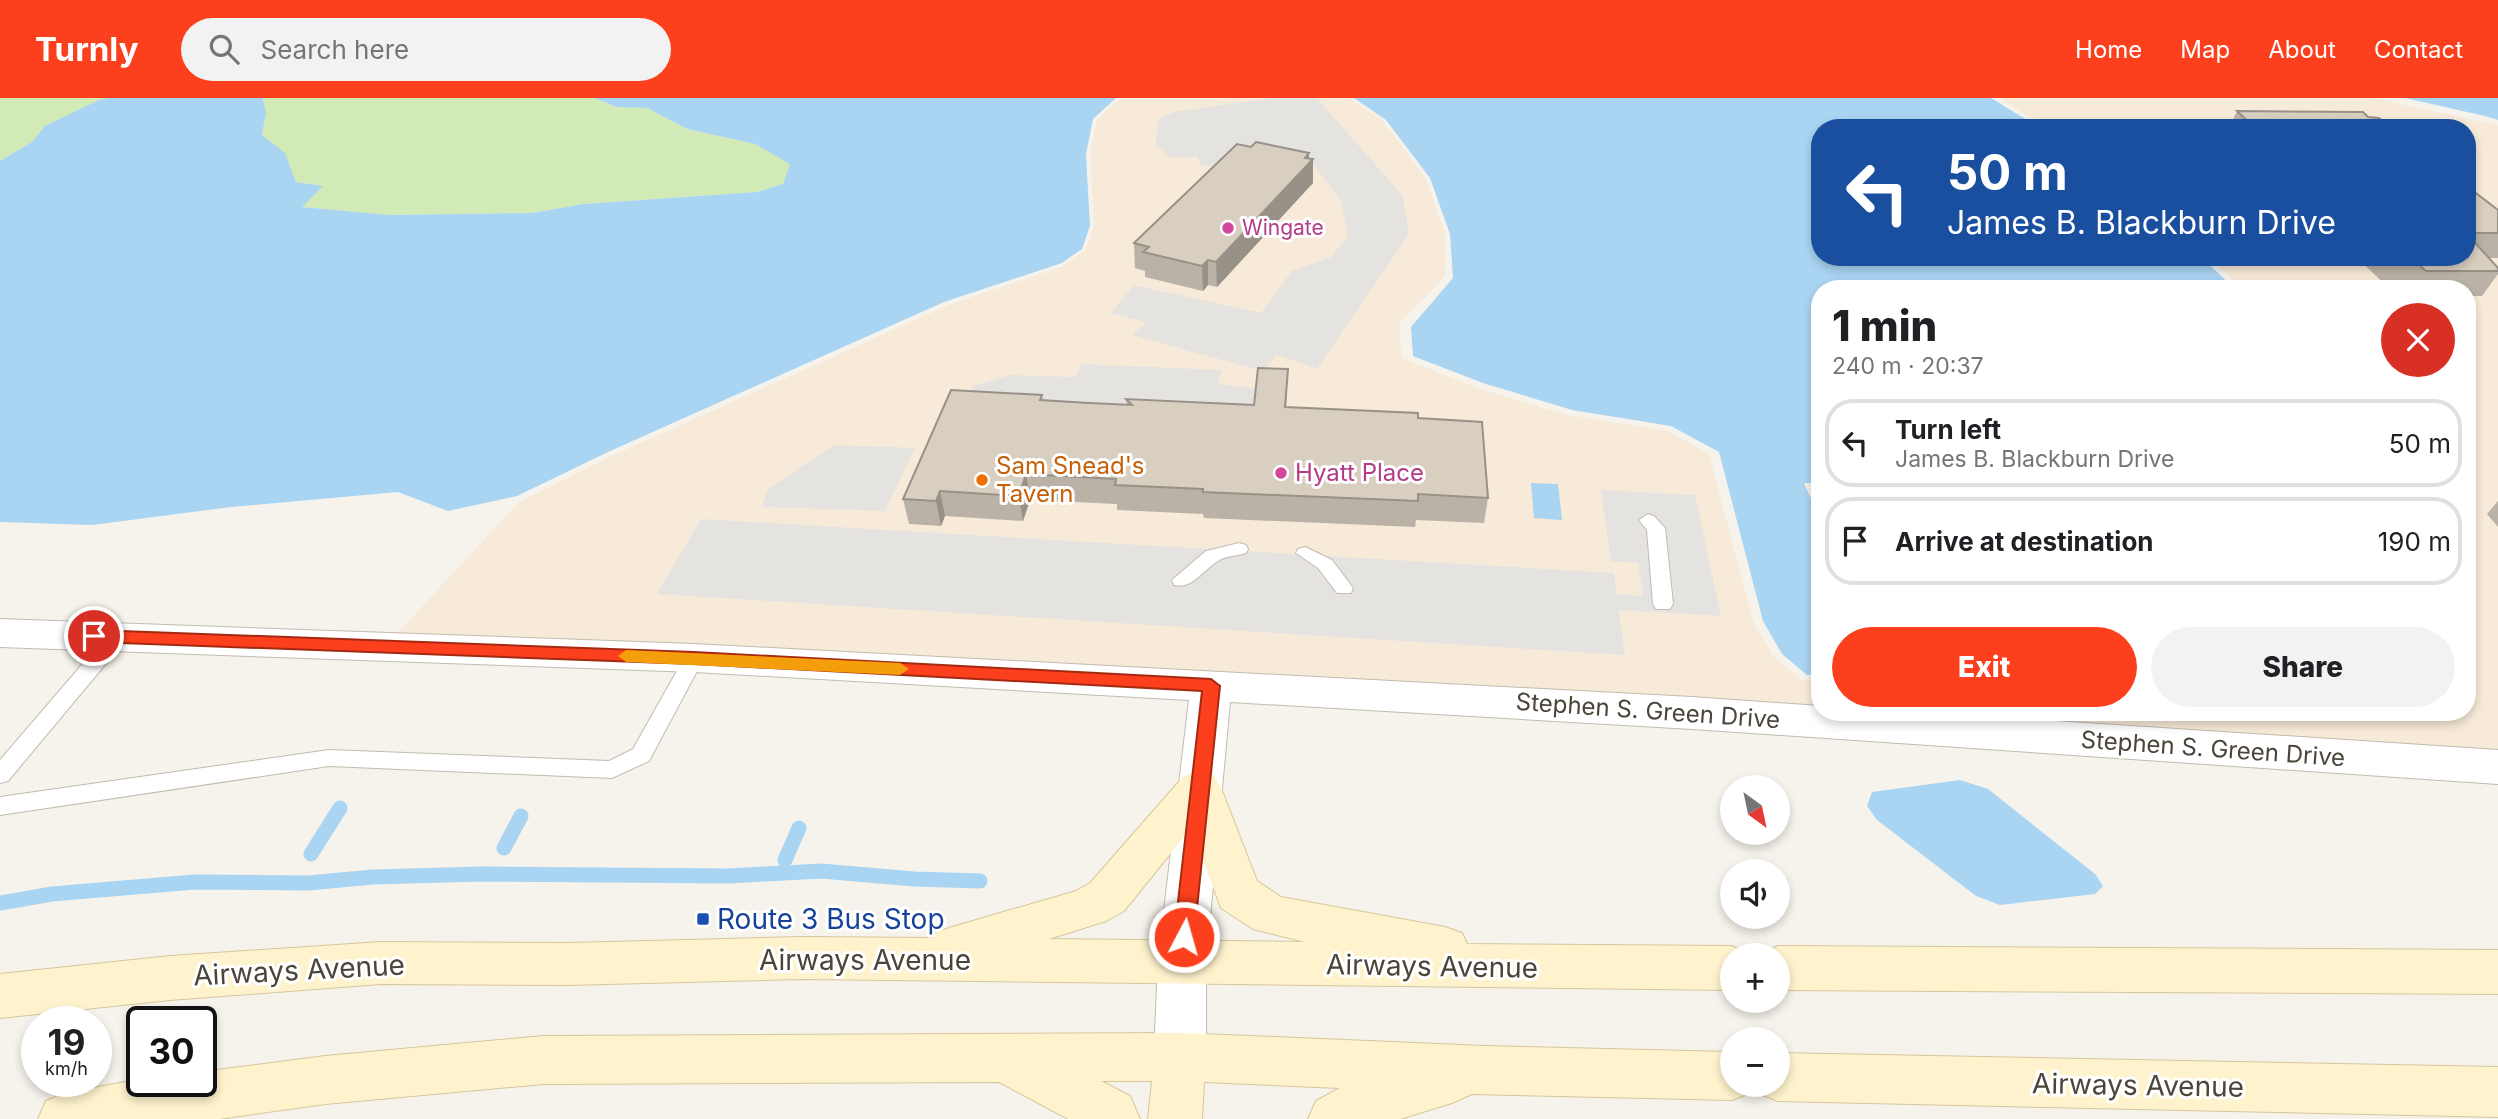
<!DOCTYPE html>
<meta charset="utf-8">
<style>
:root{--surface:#fff;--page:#f2f2f2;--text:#202124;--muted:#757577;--line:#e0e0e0;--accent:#fc3f1d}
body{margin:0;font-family:Inter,sans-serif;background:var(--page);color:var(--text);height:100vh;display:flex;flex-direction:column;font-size:26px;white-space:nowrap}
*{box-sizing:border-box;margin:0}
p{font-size:23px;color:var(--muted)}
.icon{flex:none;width:38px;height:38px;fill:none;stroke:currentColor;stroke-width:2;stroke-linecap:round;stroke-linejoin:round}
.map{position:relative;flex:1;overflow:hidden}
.sheet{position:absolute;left:1811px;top:182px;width:665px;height:441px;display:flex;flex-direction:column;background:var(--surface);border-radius:28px;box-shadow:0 4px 10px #0003}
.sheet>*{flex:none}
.guide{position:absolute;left:1811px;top:21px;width:665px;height:147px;border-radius:28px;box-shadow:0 4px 10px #0003;background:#1a4fa0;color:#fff;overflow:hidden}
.needle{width:46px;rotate:147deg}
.controls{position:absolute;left:1720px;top:677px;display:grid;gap:14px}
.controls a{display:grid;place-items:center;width:70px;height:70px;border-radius:50%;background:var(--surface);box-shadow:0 4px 10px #0003;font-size:35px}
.speed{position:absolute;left:21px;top:908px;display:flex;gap:14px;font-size:35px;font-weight:700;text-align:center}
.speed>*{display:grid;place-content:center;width:91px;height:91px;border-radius:50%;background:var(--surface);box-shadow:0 4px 10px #0003;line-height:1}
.speed small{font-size:18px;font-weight:400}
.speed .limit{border:4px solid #111;border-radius:10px;background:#fff;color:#111}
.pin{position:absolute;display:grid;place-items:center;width:60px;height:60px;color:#fff;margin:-30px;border:4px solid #fff;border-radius:50%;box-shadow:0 2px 7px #0007}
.me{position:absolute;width:77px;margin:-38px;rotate:6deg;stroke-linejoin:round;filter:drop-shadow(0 0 5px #0008)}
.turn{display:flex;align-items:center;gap:24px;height:147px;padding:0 21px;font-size:32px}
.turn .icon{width:91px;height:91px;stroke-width:2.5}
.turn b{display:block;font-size:49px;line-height:60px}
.round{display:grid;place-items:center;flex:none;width:74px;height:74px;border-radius:37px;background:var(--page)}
.head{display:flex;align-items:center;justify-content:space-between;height:119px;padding:0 21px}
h1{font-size:42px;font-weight:800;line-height:52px}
.cta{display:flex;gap:14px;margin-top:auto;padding:14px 21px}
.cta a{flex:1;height:80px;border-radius:42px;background:var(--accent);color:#fff;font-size:28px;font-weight:800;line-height:80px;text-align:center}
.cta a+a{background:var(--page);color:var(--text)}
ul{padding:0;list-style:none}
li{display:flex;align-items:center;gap:21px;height:88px;margin:0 14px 10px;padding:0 7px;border:4px solid var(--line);border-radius:28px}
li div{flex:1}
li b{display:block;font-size:26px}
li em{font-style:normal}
header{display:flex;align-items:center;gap:42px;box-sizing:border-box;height:98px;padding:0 35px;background:var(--accent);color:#fff}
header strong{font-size:33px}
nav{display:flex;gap:38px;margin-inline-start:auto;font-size:24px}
.search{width:490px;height:63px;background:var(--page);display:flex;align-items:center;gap:18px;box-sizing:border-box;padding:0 24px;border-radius:38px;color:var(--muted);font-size:26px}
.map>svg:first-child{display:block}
</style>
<header>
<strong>Turnly</strong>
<div class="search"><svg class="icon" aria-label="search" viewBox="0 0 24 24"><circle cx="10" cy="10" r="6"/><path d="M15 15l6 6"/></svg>Search here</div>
<nav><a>Home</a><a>Map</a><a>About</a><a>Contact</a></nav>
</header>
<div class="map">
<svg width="2498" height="1021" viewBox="0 0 2498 1021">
<rect width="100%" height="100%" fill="#f6f3ec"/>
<path fill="#f7ead8" d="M1349 0 1382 22 1425 79 1445 135V178L1399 226 1402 260 1477 290 1563 316 1668 333 1709 356 1753 523 1773 558 1802 582H1820V614H2468V191H2242L2209 159H2468V30H2048L1999 0H2373L2498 27V669L391 542 519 404 614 357 951 206 1064 168 1086 151 1094 127 1090 55 1097 21 1120 1Z"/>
<path fill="#d2eab5" d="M0 0H108L99 2 46 28 32 44 0 63Z
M263 0H595L616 9 647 10 687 31 755 46 791 66 783 86 757 94 584 106 532 115 389 117 301 109 322 88 296 84 285 56 262 37 266 15Z"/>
<path fill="#e5e3e0" d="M1273 0H1317L1403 98 1409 136 1317 271 1277 257 1262 273 1132 237 1146 224 1111 215 1134 187 1261 215 1292 173 1331 159 1348 138 1341 102 1303 54 1202 69 1197 59H1170L1155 47 1159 20 1179 13Z
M1082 266 1222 272 1218 286 1257 291 1246 327 964 314 973 288 1011 277 1075 279Z
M834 347 915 350 885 413 762 409 767 392Z
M1601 392 1695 397 1721 518 1619 512 1625 557 657 496 701 421 1614 475 1617 496 1643 498 1638 465 1611 463Z"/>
<path fill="#a9d4f2" d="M108 0H263L266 15 262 37 285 55 296 84 323 88 302 109 389 117 532 115 584 106 757 94 783 86 790 66 755 46 687 31 647 10 616 9 595 0H1116L1093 21 1086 56 1090 128 1082 151 1062 165 944 204 608 354 517 398 448 413 398 394 231 409 92 427 0 424V63L32 44 45 28 99 2Z
M1354 0H1991L2040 30H1820V159H2201L2235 191H1820V385H1804L1820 421V576L1807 577 1782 556 1763 523 1719 354 1671 328 1572 312 1483 285 1413 258 1411 229 1453 180 1450 136 1430 80 1386 22Z
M2405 0H2498V22L2485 18Z
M1531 385 1558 386 1562 422 1534 420Z
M1960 682 1988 691 2095 776 2103 788 2095 796 2000 807 1976 798 1877 722 1867 708 1872 694Z"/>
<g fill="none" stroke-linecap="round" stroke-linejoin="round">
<path stroke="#a9d4f2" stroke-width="15" d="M504 750 521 718
M311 756 340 710
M785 762 799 730
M0 805 52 796 195 784 308 785 373 779 482 776 728 778 821 773 914 781 980 783"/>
<g stroke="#c2bbae" stroke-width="2">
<path id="lane" d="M1648 416 1654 418 1665 430 1673 506 1670 511H1656L1653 506 1647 432 1639 422Z
M1239 445 1246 447 1248 451 1246 455C1237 458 1225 458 1218 463 1204 471 1192 492 1174 487L1172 482 1206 453Z
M1305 449 1332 462 1353 490 1351 495H1337L1318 470 1296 455 1298 451Z
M117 532 124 534 127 539 124 544 8 683 0 685V662L110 534Z
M694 553 701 555 704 560 649 663 612 680 329 668 0 717V699L329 652 609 663 633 651 687 555Z"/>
</g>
<g stroke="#c2bbae" stroke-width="2">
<path id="street" d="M0 521 694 546 1692 599 1820 608V614H1918L2498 652V686L1692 631 1230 604 1206 863V959L1198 976 1180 983 1162 976 1154 959 1158 863 1189 602 694 574 0 549Z"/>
</g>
<g stroke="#d6c79b" stroke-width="2">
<path id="secondary" d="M1199 673 1214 678 1221 690 1257 783 1281 799 1445 829 1462 835 1467 846 1732 848 1751 858H1732V892L803 881 568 887 381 886 170 902 0 920V876L170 858 381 844 568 845 803 839 933 840 935 835 952 829 1076 793 1090 785 1184 678ZM1191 730 1221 810 1253 831 1305 844 1049 841 1106 823 1124 813Z
M1778 848 2498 852V896L1778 892V858H1759Z
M1180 935 1485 948 1732 954V987H1754L1750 995 1732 1002 1472 996 1452 1005 1400 1021H1308L1316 1003 1340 990 1204 984 1202 1021H1148L1152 983H1101L1130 998 1140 1021H1068L999 984 544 986 325 1006 219 1021H38L46 1003 65 995 142 981V984H201V974L325 958 544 938Z
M1778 955 2498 969V1019L1778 1003 1760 996 1756 987H1778Z"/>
</g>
<use href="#lane" fill="#fff" fill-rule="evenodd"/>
<use href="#street" fill="#fff" fill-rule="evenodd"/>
<use href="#secondary" fill="#fff3cd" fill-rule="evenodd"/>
</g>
<path fill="#bab2a6" d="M2237 13 2368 19 2392 30H2229Z
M1251 49 1309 55V60L1313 61V85L1217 189 1208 187 1203 193 1145 179V173L1135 170 1134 145Z
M2468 89 2498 112V160H2488L2498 170V176L2482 198H2468V191H2390L2356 159H2468Z
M1287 296 1286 309 1418 320 1488 400 1484 425 1416 422 1415 429 1204 420 1203 416 1117 412V406L1030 402 1023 423 945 418 941 428 909 426 903 401 1042 297 1043 302 1089 305 1127 307 1126 301 1254 307Z
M2498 403V429L2487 416Z"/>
<path fill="#979187" d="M1309 55V66L1313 61V85L1217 189 1216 164Z
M1208 162V187L1203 193 1202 168Z
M1026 376 1030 402 1023 423 1019 398Z
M940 393 945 418 941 428 936 403Z"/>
<path fill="#d8cfc1" stroke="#979187" stroke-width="2" d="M2237 13 2363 14 2368 19 2379 20 2392 30H2255Z
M1256 44 1309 55 1305 60 1313 61 1216 164 1208 162 1202 168 1143 154 1149 149 1134 145 1237 46 1251 49Z
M2468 89 2498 112V135H2468Z
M2468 137 2498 170V173H2426L2419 167H2408L2400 159H2468Z
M1258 270 1288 271 1285 309 1418 315V320L1482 324 1488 400 1418 396V403L1203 394V391L1115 387 1116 381 1026 376 1019 398 940 393 936 403 903 401 951 292 1042 297 1040 302 1089 305 1132 307 1126 301 1254 307Z"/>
<path fill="#fc3f1d" stroke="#a42913" stroke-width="2" d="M94 532 694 554 1211 581 1220 588 1194 839 1191 846 1184 848 1177 846 1174 839 1202 593 694 566 94 544 86 538Z"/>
<path fill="#f59e0b" d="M626 552 900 565 909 571 900 577 626 564 618 558Z"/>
<g fill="#d1479c" stroke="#fff" stroke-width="2.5">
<circle cx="1228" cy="130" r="7"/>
<circle cx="1281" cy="375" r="7"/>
</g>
<circle fill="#e8710a" stroke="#fff" stroke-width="2.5" cx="982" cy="382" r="7"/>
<rect fill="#1a4fb4" stroke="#fff" stroke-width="2.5" x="696" y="814" width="14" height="14" rx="3.5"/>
<g text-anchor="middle" stroke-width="6" stroke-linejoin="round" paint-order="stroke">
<g font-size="21" fill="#b23c85" stroke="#fff" text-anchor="start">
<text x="1242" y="137">Wingate</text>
</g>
<g font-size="24" fill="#c56008" stroke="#fff" text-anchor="start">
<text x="996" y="376">Sam Snead's<tspan x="996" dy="28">Tavern</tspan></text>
</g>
<g font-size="24" fill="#b23c85" stroke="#fff" text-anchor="start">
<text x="1295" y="383">Hyatt Place</text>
</g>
<g font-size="24" fill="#4b4439" stroke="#fff">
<text transform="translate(1648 613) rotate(4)" y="8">Stephen S. Green Drive</text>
<text transform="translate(2213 651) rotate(4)" y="8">Stephen S. Green Drive</text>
</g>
<g font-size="28" fill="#164399" stroke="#fff" text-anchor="start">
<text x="717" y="831">Route 3 Bus Stop</text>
</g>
<g font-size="28" fill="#4b4439" stroke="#fff">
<text x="865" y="872">Airways Avenue</text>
<text transform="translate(1432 868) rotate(1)" y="10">Airways Avenue</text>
<text transform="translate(299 872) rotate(-3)" y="10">Airways Avenue</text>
<text transform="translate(2138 987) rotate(1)" y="10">Airways Avenue</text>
</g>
</g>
</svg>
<div class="controls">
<a><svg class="needle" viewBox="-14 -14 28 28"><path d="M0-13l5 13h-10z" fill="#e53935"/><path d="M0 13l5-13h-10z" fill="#757577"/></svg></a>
<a><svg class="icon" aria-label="sound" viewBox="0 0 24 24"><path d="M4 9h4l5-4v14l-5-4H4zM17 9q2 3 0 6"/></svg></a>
<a>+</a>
<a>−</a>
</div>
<div class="speed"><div>19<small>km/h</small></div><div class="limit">30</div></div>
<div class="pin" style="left:94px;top:538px;background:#d93025"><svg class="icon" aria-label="arrive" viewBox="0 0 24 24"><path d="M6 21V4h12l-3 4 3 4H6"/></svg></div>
<svg class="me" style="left:1184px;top:839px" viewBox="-20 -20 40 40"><circle r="17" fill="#fc3f1d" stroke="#fff" stroke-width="3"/><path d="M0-11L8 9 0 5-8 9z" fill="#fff"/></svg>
<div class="guide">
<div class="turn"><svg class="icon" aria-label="left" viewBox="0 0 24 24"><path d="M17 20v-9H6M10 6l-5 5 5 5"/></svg><div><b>50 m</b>James B. Blackburn Drive</div></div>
</div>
<section class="sheet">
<div class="head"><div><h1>1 min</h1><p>240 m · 20:37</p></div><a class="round" style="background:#d93025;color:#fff"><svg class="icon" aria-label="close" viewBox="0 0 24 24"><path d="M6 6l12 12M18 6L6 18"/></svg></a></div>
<ul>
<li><svg class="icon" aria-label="left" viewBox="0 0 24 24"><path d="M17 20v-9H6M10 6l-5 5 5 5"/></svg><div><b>Turn left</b><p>James B. Blackburn Drive</p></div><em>50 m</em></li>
<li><svg class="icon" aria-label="arrive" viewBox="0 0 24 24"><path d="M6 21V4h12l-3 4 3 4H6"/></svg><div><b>Arrive at destination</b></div><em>190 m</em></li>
</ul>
<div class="cta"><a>Exit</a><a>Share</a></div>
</section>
</div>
